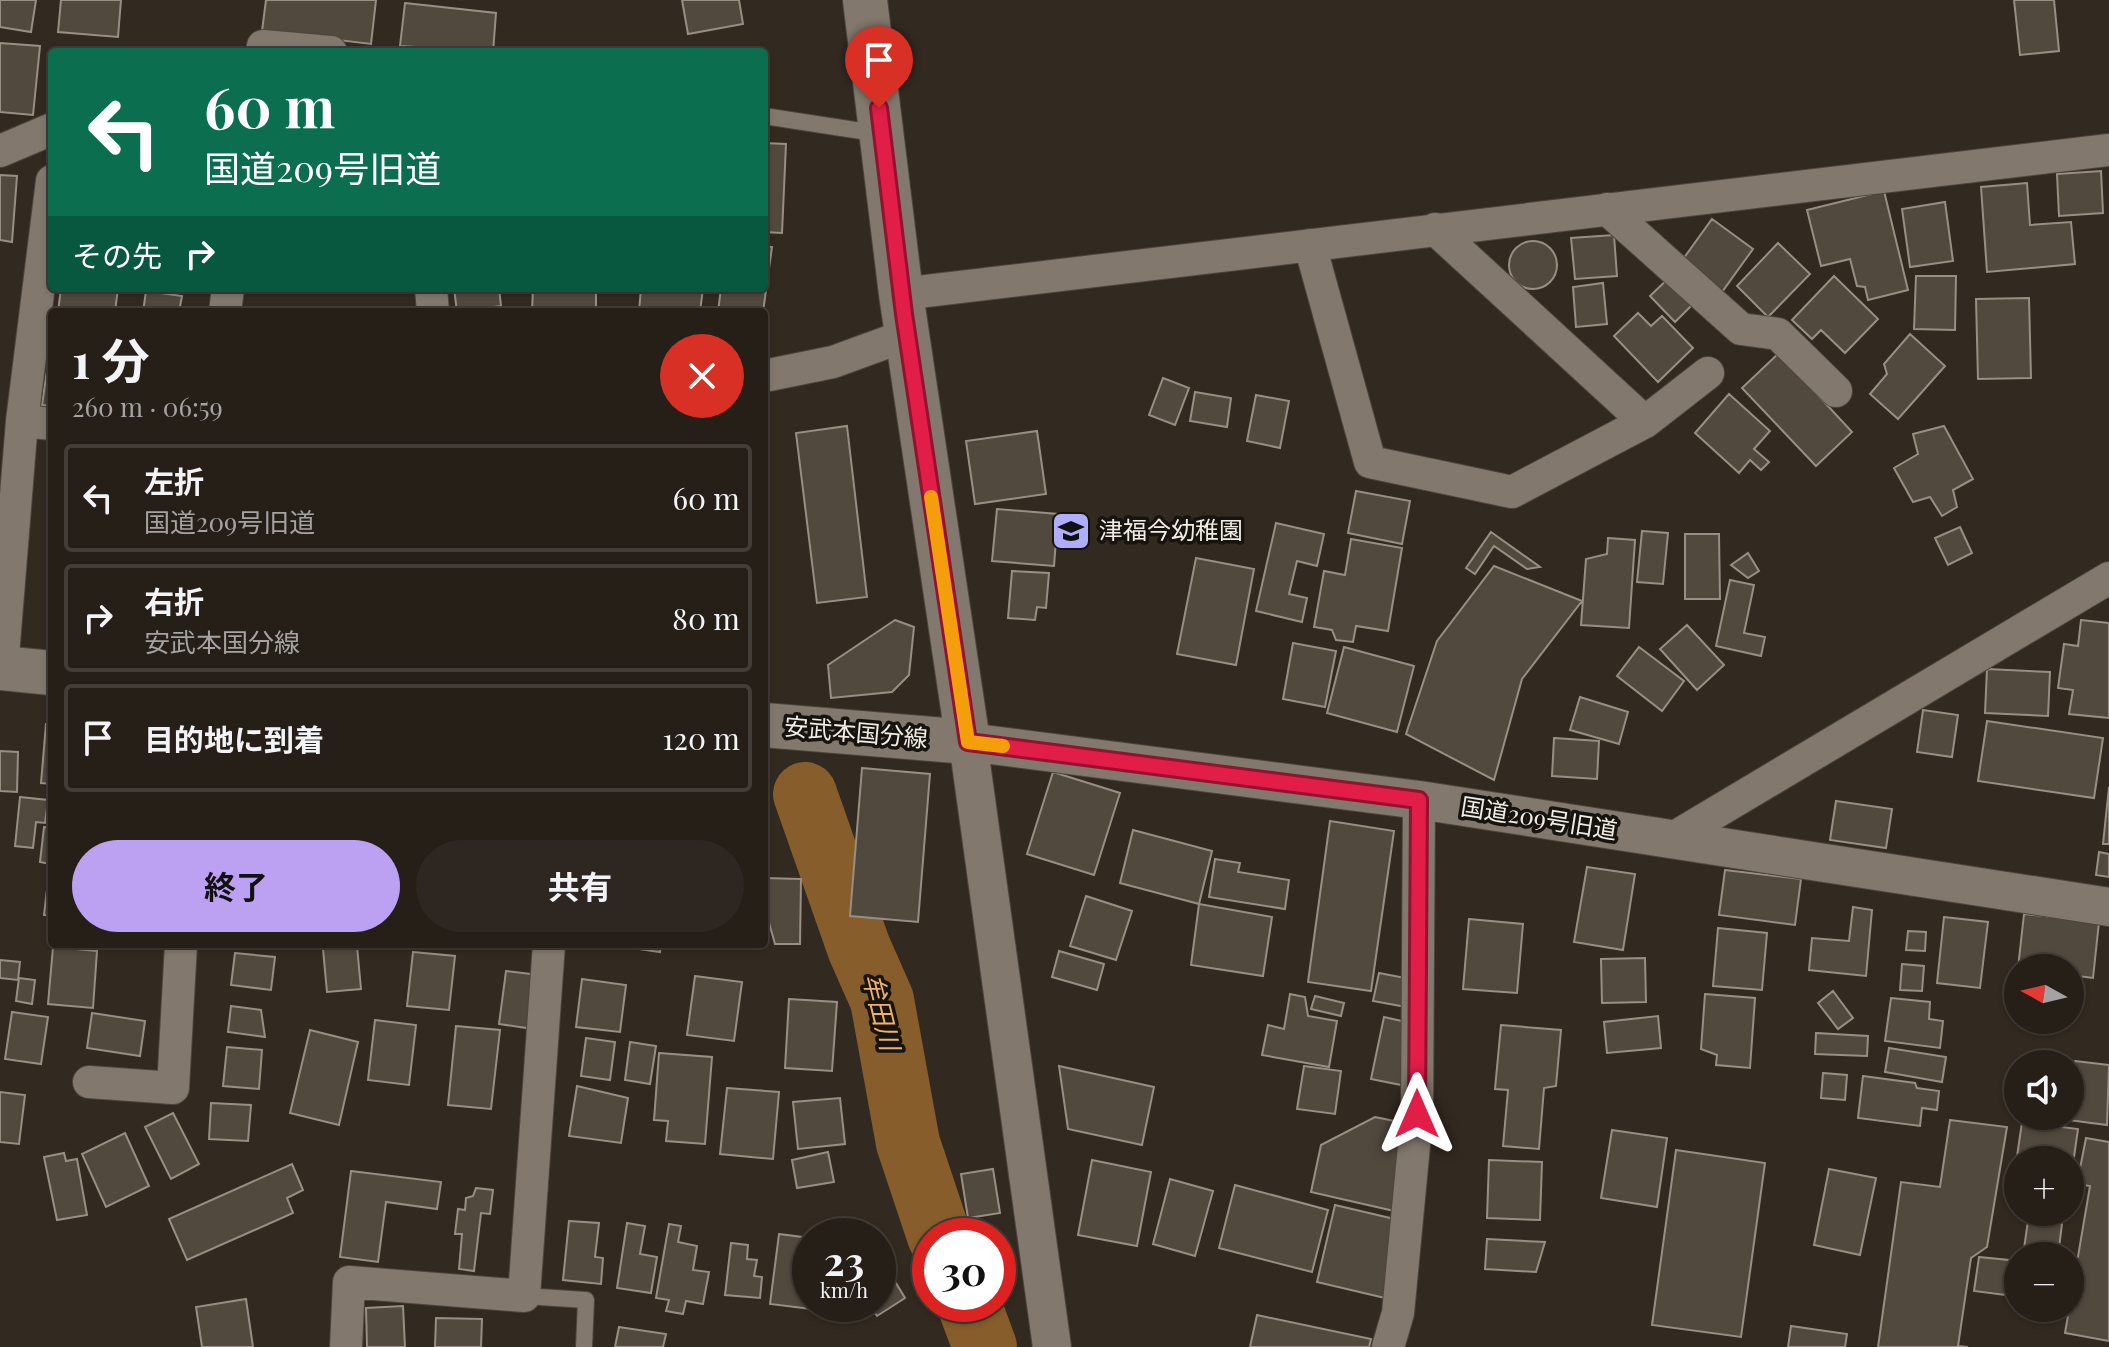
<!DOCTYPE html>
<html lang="ja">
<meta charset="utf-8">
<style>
:root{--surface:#261f18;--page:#2e2721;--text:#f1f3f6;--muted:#a4a2a2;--line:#423d37;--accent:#bca0f2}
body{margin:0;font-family:"Playfair Display","Noto Sans JP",serif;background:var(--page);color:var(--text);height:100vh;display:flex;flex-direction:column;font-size:30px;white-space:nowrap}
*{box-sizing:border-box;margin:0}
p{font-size:26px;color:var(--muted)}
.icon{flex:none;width:44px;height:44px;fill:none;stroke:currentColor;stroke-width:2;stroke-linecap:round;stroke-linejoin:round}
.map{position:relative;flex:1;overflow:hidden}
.details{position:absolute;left:48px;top:308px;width:720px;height:640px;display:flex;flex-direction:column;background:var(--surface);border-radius:8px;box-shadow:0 2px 6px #0004,0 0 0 2px var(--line)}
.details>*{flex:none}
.hud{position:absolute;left:48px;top:48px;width:720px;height:244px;border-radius:8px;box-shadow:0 2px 6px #0004,0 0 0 2px var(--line);background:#0b6e4f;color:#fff;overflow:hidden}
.needle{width:52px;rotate:278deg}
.fabs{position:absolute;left:2004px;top:954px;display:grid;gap:16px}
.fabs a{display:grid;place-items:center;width:80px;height:80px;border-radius:50%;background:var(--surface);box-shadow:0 2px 6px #0004,0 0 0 2px var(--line);font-size:40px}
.speed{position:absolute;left:792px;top:1218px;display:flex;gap:16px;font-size:40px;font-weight:700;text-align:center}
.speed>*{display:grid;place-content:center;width:104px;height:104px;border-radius:50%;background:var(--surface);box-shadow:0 2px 6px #0004,0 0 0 2px var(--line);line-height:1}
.speed small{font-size:20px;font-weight:400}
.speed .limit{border:12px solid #d22;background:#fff;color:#111}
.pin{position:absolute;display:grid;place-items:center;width:68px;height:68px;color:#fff;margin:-82px -34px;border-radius:50% 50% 50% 0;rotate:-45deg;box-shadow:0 0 8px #0007}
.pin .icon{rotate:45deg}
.me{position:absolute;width:88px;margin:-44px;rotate:0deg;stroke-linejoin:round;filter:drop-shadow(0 0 6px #0008)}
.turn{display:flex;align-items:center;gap:28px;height:168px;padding:0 24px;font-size:36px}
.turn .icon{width:104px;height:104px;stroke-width:2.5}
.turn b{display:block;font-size:56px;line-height:68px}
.then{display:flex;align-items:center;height:76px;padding:0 24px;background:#0003;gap:16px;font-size:30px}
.round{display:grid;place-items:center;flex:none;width:84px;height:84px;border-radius:42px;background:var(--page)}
.headline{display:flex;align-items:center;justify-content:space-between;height:136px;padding:0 24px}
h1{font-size:48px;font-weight:700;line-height:60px}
.cta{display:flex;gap:16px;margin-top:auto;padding:16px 24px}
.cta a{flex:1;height:92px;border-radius:48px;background:var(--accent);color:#111;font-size:32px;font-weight:700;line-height:92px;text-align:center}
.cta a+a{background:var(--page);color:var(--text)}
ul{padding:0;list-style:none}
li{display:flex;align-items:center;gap:24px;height:108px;margin:0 16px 12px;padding:0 8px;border:4px solid var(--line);border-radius:8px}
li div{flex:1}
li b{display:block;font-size:30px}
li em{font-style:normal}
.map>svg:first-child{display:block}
</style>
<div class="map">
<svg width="2109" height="1347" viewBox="0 0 2109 1347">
<rect width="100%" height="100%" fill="#322920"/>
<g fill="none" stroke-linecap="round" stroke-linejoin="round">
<path stroke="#865d2b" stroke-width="64" d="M805 794 859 948 882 1000 908 1143 939 1236
M969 1304 985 1347"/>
</g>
<path fill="#51483e" stroke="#998e83" stroke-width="2" d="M0 0H36L31 32 0 27Z
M61 0H121L118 37 58 32Z
M266 0H376L371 44 262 31Z
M682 0H739L743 24 688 34Z
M2014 0H2054L2059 51 2020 55Z
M405 3 496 13 493 52 400 46Z
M0 43 40 46 33 115 0 112Z
M764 143 786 144 782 233 764 232Z
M2101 171 2103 213 2059 216 2057 174Z
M0 175 17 176 12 242 0 240Z
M2027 183 2030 225 2071 222 2075 264 1987 272 1981 187Z
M1884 191 1908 290 1868 300 1865 287 1857 286 1850 259 1821 266 1807 210Z
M1945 202 1953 261 1910 267 1902 209Z
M1712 219 1753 249 1722 292 1681 262Z
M1614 235 1617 276 1575 279 1571 238Z
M1509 265a24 24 0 1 1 48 0a24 24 0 1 1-48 0Z
M1778 243 1810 274 1768 317 1737 286Z
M764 246 772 247 763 312H718L721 288H764Z
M1674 273 1699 298 1675 322 1650 296Z
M1834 276 1878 319 1845 353 1821 330 1812 339 1792 320Z
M1916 276H1956L1955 330 1914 329Z
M1603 283 1607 324 1576 327 1573 287Z
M61 288H118L115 312H58Z
M454 288H499L501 306 457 312Z
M533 288H596V312L532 311Z
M641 288H703L700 312H639Z
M146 291 182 296 179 312H143Z
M2029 298 2031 378 1978 379 1976 299Z
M1638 313 1651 326 1662 316 1693 348 1658 382 1614 336Z
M1910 334 1945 366 1898 419 1870 394 1887 374 1884 364Z
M1779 353 1852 432 1816 466 1742 388Z
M49 356H52V406L42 405Z
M1163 378 1189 388 1175 425 1149 415Z
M1195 392 1231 398 1227 427 1190 421Z
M1729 394 1770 431 1754 449 1769 462 1761 470 1750 460 1739 473 1695 433Z
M1256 395 1289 401 1280 448 1247 441Z
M847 426 867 597 817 603 796 433Z
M1944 426 1973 479 1953 490 1957 507 1942 516 1930 497 1913 502 1894 468 1918 454 1913 434Z
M1037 431 1046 494 975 504 966 441Z
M1356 491 1410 501 1402 544 1348 533Z
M997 509 1058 514 1054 566 992 561Z
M1276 523 1324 534 1317 566 1297 561 1289 594 1307 598 1302 622 1256 611Z
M1960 527 1972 553 1948 565 1935 538Z
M1642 531 1668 533 1663 584 1637 582Z
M1491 532 1540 567 1527 569 1494 546 1475 574 1466 568Z
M1685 534H1719L1720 599H1685Z
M1608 538 1635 540 1629 628 1581 625 1586 559 1607 554Z
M1351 539 1402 548 1388 631 1356 626 1353 642 1336 640 1332 630 1314 627 1324 571 1345 575Z
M1748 553 1759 571 1748 578 1731 565Z
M1196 558 1254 569 1236 665 1177 654Z
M1494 566 1582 601 1522 679 1494 780 1406 734 1437 641Z
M1012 571 1049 573 1046 608 1037 607 1035 620 1008 618Z
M1730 580 1754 585 1744 633 1765 637 1761 656 1716 646Z
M895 620 914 627 909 675 892 692 831 698 828 665Z
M2081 620 2109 623V718L2069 714 2073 690 2058 688 2064 644 2078 646Z
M1687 625 1724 665 1697 690 1660 649Z
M1293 643 1336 651 1325 707 1283 699Z
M1344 647 1414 666 1397 732 1327 713Z
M1639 647 1684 681 1662 711 1617 676Z
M1987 669 2050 672 2048 716 1985 713Z
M1580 697 1628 712 1619 744 1570 730Z
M1923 710 1958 715 1952 757 1917 752Z
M1987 721 2103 738 2094 798 1978 781Z
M46 724H52V784L41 783Z
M1554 738 1599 741 1597 779 1552 776Z
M0 751 18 752 17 792 0 791Z
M862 768 930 774 918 922 850 916Z
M1053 772 1120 793 1094 875 1027 854Z
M2109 787V844H2103Z
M20 797 48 800 45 823 36 822 33 848 15 846Z
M1836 801 1892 809 1886 848 1830 840Z
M1330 821 1394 831 1371 991 1308 982Z
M764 825H769L767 867H764Z
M44 827 52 828V916L44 915 50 864 40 862Z
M1133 830 1212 851 1199 904 1120 883Z
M2099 852 2109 854V877L2096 875Z
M1215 859 1240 863 1238 872 1289 880 1285 909 1209 897Z
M1587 867 1635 874 1623 950 1574 942Z
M1725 870 1801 879 1795 925 1719 915Z
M764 878 801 879 800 944H775L768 919H764Z
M1086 896 1132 911 1116 960 1070 946Z
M1199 904 1272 917 1263 976 1191 965Z
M1853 907 1872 910 1866 976 1809 970 1812 938 1849 941Z
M2024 914 2099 922 2093 978 2070 975V968H2018Z
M1944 917 1988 922 1980 988 1937 983Z
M1469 919 1523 924 1517 993 1463 989Z
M1718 928 1767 933 1762 990 1713 986Z
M1908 931 1926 932 1925 951 1906 950Z
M605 944H661L660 952Z
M357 946 361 989 327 992 323 949Z
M53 947 97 951 93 1008 48 1004Z
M1059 951 1104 964 1097 990 1052 977Z
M413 952 455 956 449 1010 407 1006Z
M235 953 275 957 271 990 231 985Z
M1645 958 1646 1002 1602 1003 1601 959Z
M0 960 20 962 18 980 0 978Z
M1902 964 1924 966 1922 991 1900 990Z
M506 971 540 975 533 1029 499 1024Z
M1379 973 1421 981 1417 1009 1373 1001Z
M695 976 742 982 734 1041 687 1035Z
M19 978 35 980 32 1004 16 1001Z
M582 979 626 985 620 1032 576 1027Z
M1833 991 1853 1018 1838 1029 1818 1003Z
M1290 994 1305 997 1308 1016 1337 1021 1329 1067 1262 1055 1268 1025 1284 1029Z
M1705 994 1755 998 1750 1068 1716 1065 1717 1055 1701 1049Z
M1315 996 1344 1003 1341 1016 1311 1009Z
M1891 998 1930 1002 1929 1019 1943 1021 1940 1048 1885 1041Z
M789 999 837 1002 832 1071 785 1068Z
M231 1006 261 1010 265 1037 228 1032Z
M12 1012 48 1017 41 1064 5 1059Z
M92 1013 145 1021 140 1056 87 1048Z
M1658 1016 1661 1048 1607 1053 1604 1022Z
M1384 1017 1424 1026 1411 1087 1371 1079Z
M375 1020 416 1025 409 1085 368 1080Z
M1501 1025 1561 1030 1556 1086 1544 1088 1539 1149 1503 1146 1508 1090 1495 1089Z
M456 1026 500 1030 491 1109 448 1105Z
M310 1030 358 1042 339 1125 290 1113Z
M1816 1033 1868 1036 1867 1056 1815 1054Z
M586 1038 615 1042 610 1080 581 1076Z
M630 1042 656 1046 650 1084 625 1080Z
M227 1047 262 1050 259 1089 223 1086Z
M1889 1048 1946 1057 1942 1082 1885 1072Z
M659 1053 712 1057 705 1144 666 1141 668 1121 654 1120Z
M2075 1061 2109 1065 2107 1125 2068 1120Z
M1059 1066 1154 1087 1142 1145 1068 1129Z
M1304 1066 1341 1071 1335 1114 1297 1109Z
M1823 1073 1847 1075 1845 1100 1821 1098Z
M1863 1076 1915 1083 1917 1088 1939 1091 1937 1110 1922 1108 1920 1126 1858 1118Z
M577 1086 628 1098 621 1143 569 1136Z
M727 1088 779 1092 773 1159 720 1154Z
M0 1092 25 1095 19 1144 0 1142Z
M840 1098 845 1144 798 1149 793 1102Z
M211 1103 251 1105 248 1141 209 1139Z
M173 1113 199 1164 171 1179 145 1127Z
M1375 1117 1414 1125 1394 1211 1311 1192 1321 1145Z
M1950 1120 2007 1127 1987 1247 1971 1258 1958 1346 1968 1347H1878L1901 1182 1940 1187Z
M2022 1122 2078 1129 2070 1185V1160H2018V1206L2010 1205Z
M1612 1130 1667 1138 1657 1207 1601 1198Z
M125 1133 149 1186 106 1207 82 1154Z
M2086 1138 2109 1142V1341L2065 1333 2090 1186 2077 1184Z
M1676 1150 1765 1163 1741 1337 1652 1325Z
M828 1152 834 1182 797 1188 792 1160Z
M64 1153 66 1161 77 1159 87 1215 57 1220 44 1157Z
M1092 1160 1151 1172 1137 1246 1078 1235Z
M1489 1160 1542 1162 1540 1220 1487 1218Z
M292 1164 303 1190 287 1198 293 1213 187 1260 169 1219Z
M993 1169 1000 1213 968 1218 961 1174Z
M1829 1169 1876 1178 1860 1255 1814 1245Z
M351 1171 441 1182 437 1209 386 1202 378 1262 340 1257Z
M1170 1179 1213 1191 1195 1256 1153 1244Z
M1235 1185 1328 1210 1312 1272 1219 1248Z
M476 1188 493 1190 490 1214 481 1213 474 1271 459 1269 462 1234H455L458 1209 465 1210 466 1198 473 1196Z
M1335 1205 1403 1221 1385 1298 1317 1282Z
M2028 1220 2062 1224 2058 1256H2023Z
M569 1221 599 1223 595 1257 603 1258 601 1284 563 1280Z
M627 1223 645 1226 640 1254 657 1257 651 1293 617 1288Z
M669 1224 681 1226 678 1242 697 1246 693 1270 709 1272 703 1304 686 1301 683 1314 666 1311 669 1300 656 1298Z
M779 1234 810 1238V1304H828V1311L770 1304Z
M1487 1239 1545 1242 1536 1272 1485 1269Z
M731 1243 748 1245 747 1259 757 1260 754 1276 762 1277 760 1298 725 1295Z
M1979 1257 2009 1260 2005 1295 1974 1291Z
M887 1268 905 1298 877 1316 869 1304H878V1274Z
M246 1299 253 1347H202L196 1307Z
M403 1306 405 1347H367L366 1308Z
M1257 1315 1371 1339 1369 1347H1250Z
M436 1318 482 1319 481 1347H435Z
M1791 1326 1847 1334 1845 1347H1788Z
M619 1327 666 1334 663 1347H615Z"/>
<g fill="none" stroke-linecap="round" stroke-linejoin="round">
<g stroke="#4e463e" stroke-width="18">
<path id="service" d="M764 116 881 134
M524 1296 586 1300 584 1347"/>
</g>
<g stroke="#4e463e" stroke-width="34">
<path id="minor" d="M262 52 263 46 331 52
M0 151 52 129
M1607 209 1741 329 1778 334 1836 391
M1310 245 1370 462 1512 492 1645 422 1435 229
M431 288 433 312
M901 294 2109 150
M225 312 228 288
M764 376 833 362 907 335
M22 421 52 181
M1645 422 1708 373
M2 668 22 421 52 424
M1668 841 2109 578
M89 1082 173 1088 181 944
M346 1347 349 1282 524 1296 549 944
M1388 1347 1398 1313 1417 1114 1419 800"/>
</g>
<g stroke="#4e463e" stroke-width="40">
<path id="tertiary" d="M1052 1347 968 742 1419 800 2109 907"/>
</g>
<g stroke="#4e463e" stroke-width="46">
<path id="secondary" d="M0 668 52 673
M764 725 968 742 901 294 865 0"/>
</g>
<use href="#service" stroke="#82786d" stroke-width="16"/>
<use href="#minor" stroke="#82786d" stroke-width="32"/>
<use href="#tertiary" stroke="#82786d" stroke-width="38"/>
<use href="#secondary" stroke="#82786d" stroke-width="44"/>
</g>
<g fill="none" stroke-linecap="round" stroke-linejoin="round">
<g stroke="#92132f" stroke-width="20">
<path id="route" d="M879 108 904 314 968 742 1419 800 1417 1114"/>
</g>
<use href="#route" stroke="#e11d48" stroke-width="14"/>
<path stroke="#f59e0b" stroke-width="14" d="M931 497 968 742 1003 746"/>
</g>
<defs>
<g id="school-square" transform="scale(2)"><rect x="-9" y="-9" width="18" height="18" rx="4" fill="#b0aefa" stroke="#17130e"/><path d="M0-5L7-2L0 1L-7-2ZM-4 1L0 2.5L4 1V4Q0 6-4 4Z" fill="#111"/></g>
</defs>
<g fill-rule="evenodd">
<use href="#school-square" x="1071" y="531"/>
</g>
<g text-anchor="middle" stroke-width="7" stroke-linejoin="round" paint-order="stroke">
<g font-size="24" fill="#f1ece5" stroke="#17130e" text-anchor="start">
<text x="1099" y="539">津福今幼稚園</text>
</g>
<g font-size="24" fill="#f1ece5" stroke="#17130e">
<text transform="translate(856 733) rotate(5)" y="8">安武本国分線</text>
<text transform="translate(1539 819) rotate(9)" y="8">国道209号旧道</text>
</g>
<g font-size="26" font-style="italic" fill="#efb16a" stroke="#17130e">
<text transform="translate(881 1012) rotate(76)" y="9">牟田川</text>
</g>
</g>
</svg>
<div class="fabs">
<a><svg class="needle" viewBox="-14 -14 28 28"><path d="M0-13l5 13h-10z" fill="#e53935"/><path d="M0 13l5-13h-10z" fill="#a4a2a2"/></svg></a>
<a><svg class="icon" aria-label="sound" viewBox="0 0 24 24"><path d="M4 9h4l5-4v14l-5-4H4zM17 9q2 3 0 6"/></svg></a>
<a>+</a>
<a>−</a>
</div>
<div class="speed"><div>23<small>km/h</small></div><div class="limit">30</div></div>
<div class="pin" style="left:879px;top:108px;background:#d93025"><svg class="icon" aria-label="arrive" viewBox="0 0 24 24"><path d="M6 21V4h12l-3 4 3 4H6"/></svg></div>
<svg class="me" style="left:1417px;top:1114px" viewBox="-20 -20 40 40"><path d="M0-17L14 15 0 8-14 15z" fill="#e11d48" stroke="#fff" stroke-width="4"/></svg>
<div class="hud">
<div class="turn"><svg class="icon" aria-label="left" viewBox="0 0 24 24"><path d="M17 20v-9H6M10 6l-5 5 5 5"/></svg><div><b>60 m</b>国道209号旧道</div></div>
<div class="then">その先<svg class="icon" aria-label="right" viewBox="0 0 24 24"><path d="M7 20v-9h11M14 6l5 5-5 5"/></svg></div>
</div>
<section class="details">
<div class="headline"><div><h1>1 分</h1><p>260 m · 06:59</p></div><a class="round" style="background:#d93025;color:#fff"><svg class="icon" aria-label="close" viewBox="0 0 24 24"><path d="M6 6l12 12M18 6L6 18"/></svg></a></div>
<ul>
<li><svg class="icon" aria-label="left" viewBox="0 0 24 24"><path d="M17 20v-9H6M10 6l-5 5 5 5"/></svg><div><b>左折</b><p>国道209号旧道</p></div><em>60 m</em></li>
<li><svg class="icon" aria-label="right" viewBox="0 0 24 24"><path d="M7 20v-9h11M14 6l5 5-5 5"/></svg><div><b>右折</b><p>安武本国分線</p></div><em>80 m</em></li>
<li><svg class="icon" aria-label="arrive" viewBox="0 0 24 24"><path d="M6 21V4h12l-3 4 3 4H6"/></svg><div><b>目的地に到着</b></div><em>120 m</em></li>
</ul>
<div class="cta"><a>終了</a><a>共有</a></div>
</section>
</div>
